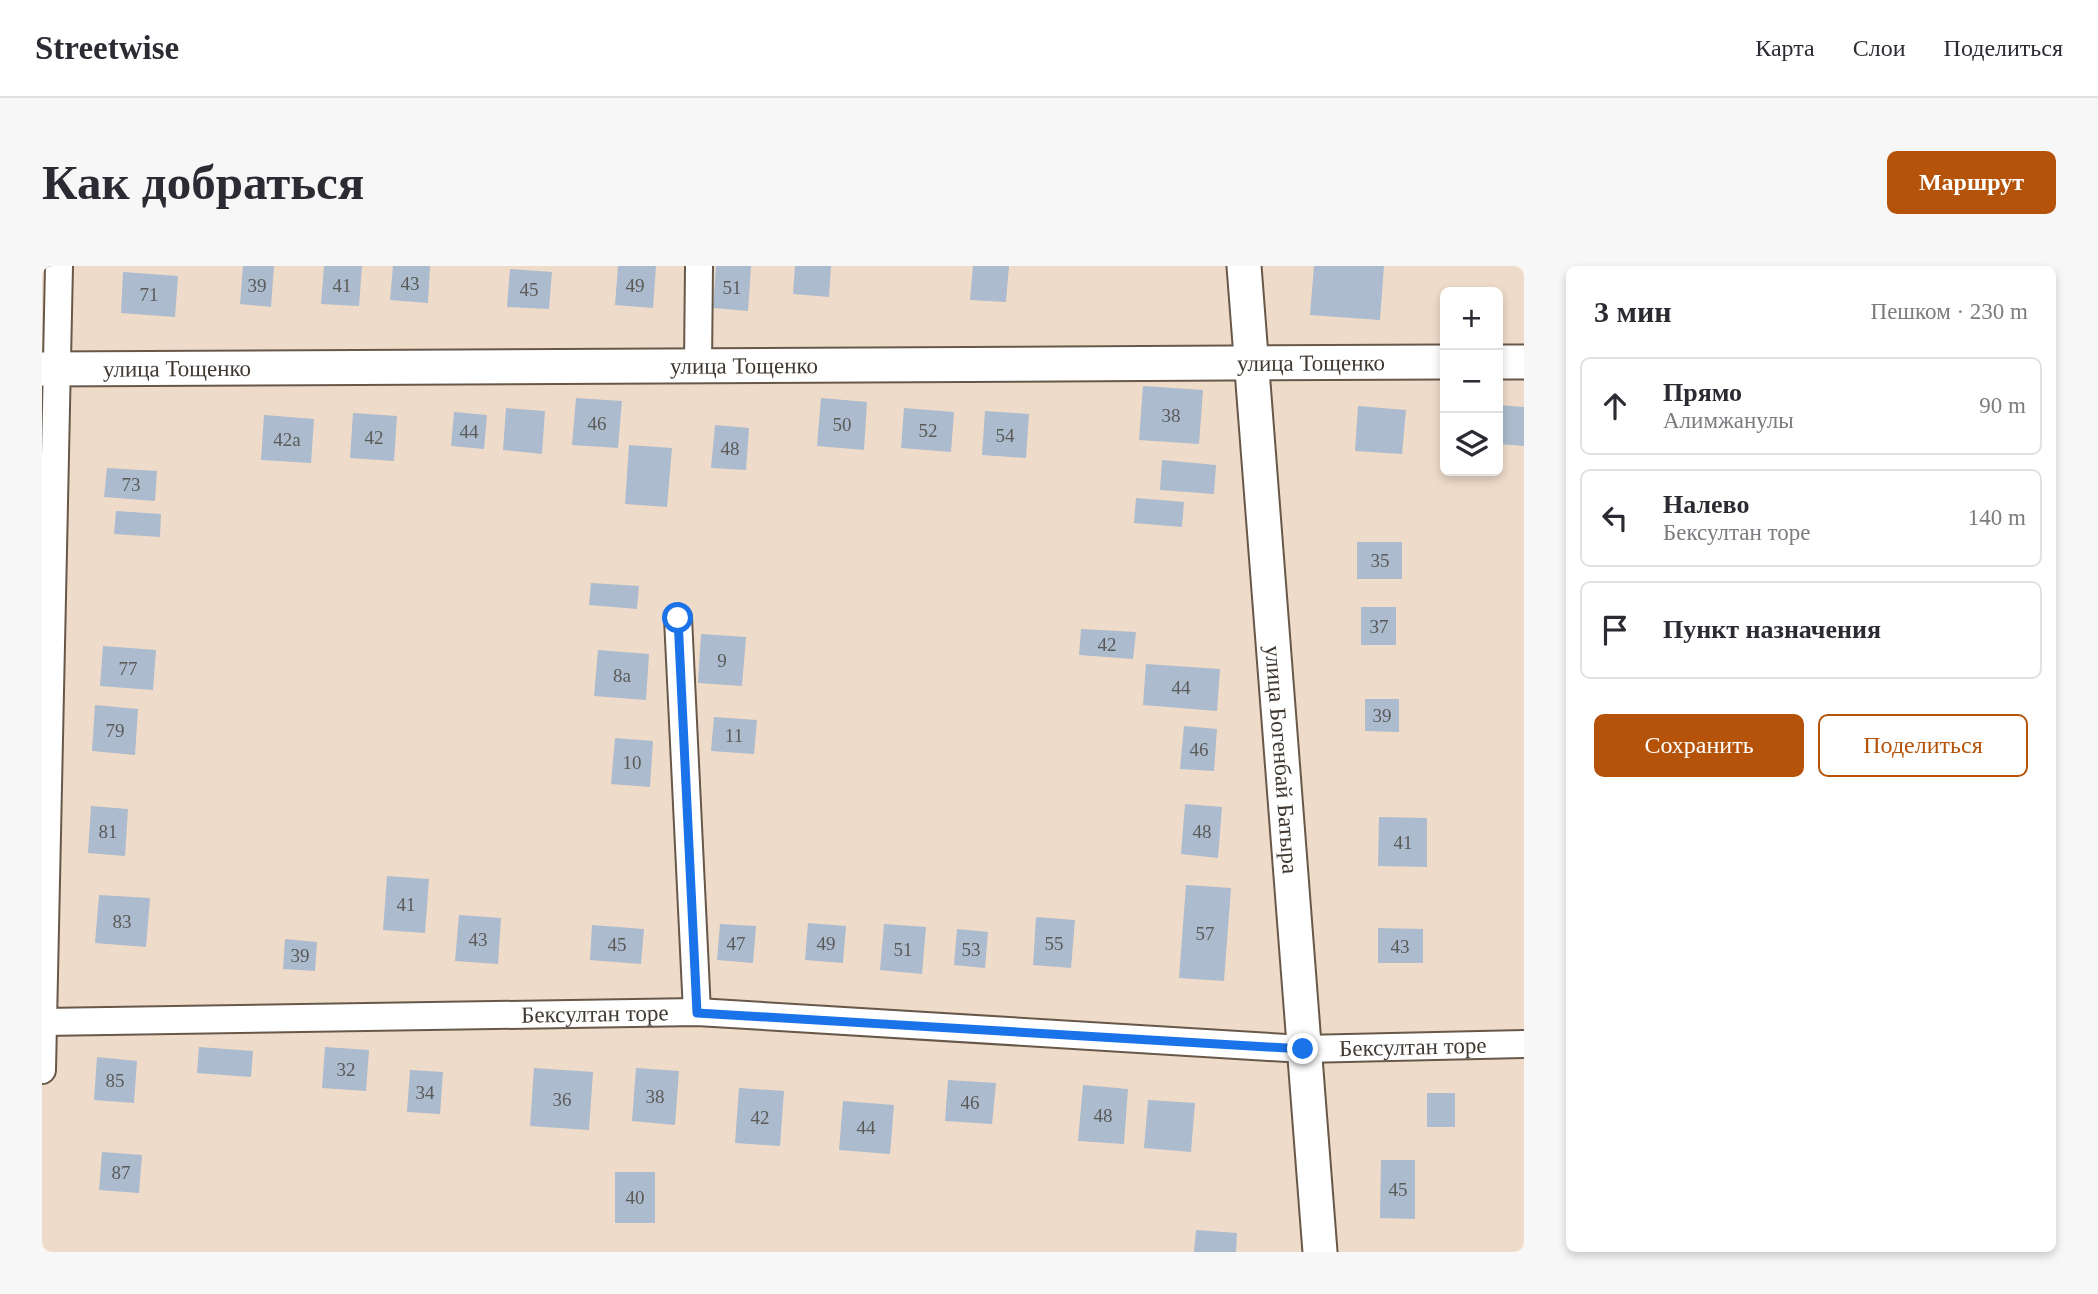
<!DOCTYPE html>
<html lang="ru">
<meta charset="utf-8">
<style>
:root{--surface:#fff;--page:#f7f7f7;--text:#2b2b33;--muted:#7c7c81;--line:#e1e1e2;--accent:#b45309}
body{margin:0;font-family:"Times New Roman",serif;background:var(--page);color:var(--text)}
.controls{position:absolute;right:21px;top:21px;display:grid;overflow:hidden;border-radius:10px;box-shadow:0 4px 10px #0003}
.controls button{width:63px;height:63px;display:grid;place-items:center;padding:0;border:0;border-bottom:2px solid var(--line);background:var(--surface);color:var(--text);font:35px sans-serif}
.stop{position:absolute;width:21px;height:21px;margin:-16px;border:5px solid #1a73e8;border-radius:50%;background:#fff}
.stop.end{background:#1a73e8;border-color:#fff;box-shadow:0 2px 7px #0008}
.list{margin:0;padding:0;list-style:none}
h2{display:flex;justify-content:space-between;align-items:center;height:91px;margin:0;padding:0 28px;font-size:30px}
h2 small{font-size:23px;font-weight:400;color:var(--muted)}
.list li{display:grid;grid-template-columns:46px 1fr auto;gap:21px;align-items:center;box-sizing:border-box;height:98px;margin:0 14px 14px;padding:0 14px;border:2px solid var(--line);border-radius:10px}
.list b{display:block;font-size:26px;white-space:nowrap}
.list p{margin:0;font-size:23px;white-space:nowrap;color:var(--muted)}
.list em{font-size:23px;font-style:normal;color:var(--muted)}
.actions{display:flex;gap:14px;padding:21px 28px}
.actions a{flex:1;padding:16px 0;border:2px solid var(--accent);border-radius:10px;text-align:center;font-size:24px;color:var(--accent)}
.actions .main{background:var(--accent);color:#fff}
.icon{flex:none;width:38px;height:38px;fill:none;stroke:currentColor;stroke-width:2;stroke-linecap:round;stroke-linejoin:round}
.map{position:relative;flex:none;width:1482px;height:986px;overflow:hidden;border-radius:10px}
header{display:flex;align-items:center;gap:42px;box-sizing:border-box;height:98px;padding:0 35px;background:var(--surface);border-bottom:2px solid var(--line)}
header strong{font-size:33px}
nav{display:flex;gap:38px;margin-inline-start:auto;font-size:24px}
.intro{display:flex;align-items:center;justify-content:space-between;box-sizing:border-box;height:168px;padding:0 42px}
h1{margin:0;font-size:49px}
.button{padding:18px 32px;border-radius:10px;background:var(--accent);color:#fff;font-size:24px;font-weight:700}
main{display:flex;gap:42px;padding:0 42px}
aside{flex:1;background:var(--surface);border-radius:10px;box-shadow:0 4px 10px #0003}
.map>svg:first-child{display:block}
.building{fill:#acbbcd}
.lines{fill:none;stroke-linecap:round;stroke-linejoin:round}
.minor-casing{stroke:#685849;stroke-width:30}
.tertiary-casing{stroke:#685849;stroke-width:37}
.minor{stroke:#fff;stroke-width:26}
.tertiary{stroke:#fff;stroke-width:33}
.route{stroke:#1a73e8;stroke-width:9}
.labels{text-anchor:middle;dominant-baseline:central;stroke-width:6;stroke-linejoin:round;paint-order:stroke}
.number-label{font-size:19px;fill:#5b5a59}
.street-label{font-size:23px;fill:#403932;stroke:#eedbca}
</style>
<header>
<strong>Streetwise</strong>
<nav><a>Карта</a><a>Слои</a><a>Поделиться</a></nav>
</header>
<div class="intro"><h1>Как добраться</h1><a class="button">Маршрут</a></div>
<main>
<div class="map">
<svg width="1482" height="986" viewBox="0 0 1482 986">
<rect width="100%" height="100%" fill="#eedbca"/>
<path class="building" d="M201,0H232L229,41L198,38Z
M282,0H320L317,40L279,38Z
M351,0H388L386,37L348,34Z
M576,0H614L611,42L573,39Z
M674,0H709L706,45L671,42Z
M753,0H789L787,31L751,28Z
M931,0H967L964,36L928,34Z
M1272,0H1342L1338,54L1268,49Z
M468,3L510,6L507,43L465,41Z
M81,6L136,10L133,51L79,47Z
M1101,120L1161,124L1157,178L1097,174Z
M534,132L580,135L576,182L530,179Z
M779,132L825,136L822,184L775,180Z
M1456,139L1482,141V180L1456,178Z
M1316,140L1364,144L1360,188L1313,185Z
M464,142L503,145L500,188L461,184Z
M862,142L912,146L909,186L859,182Z
M943,145L987,148L984,192L940,189Z
M412,146L445,149L442,183L409,180Z
M311,147L355,150L352,195L308,192Z
M222,149L272,153L269,197L219,194Z
M673,159L707,162L704,204L669,202Z
M587,179L630,182L625,241L583,238Z
M1120,194L1174,199L1172,228L1118,224Z
M65,202L115,205L113,235L62,231Z
M1094,232L1142,236L1140,261L1092,257Z
M74,245L119,248L118,271L72,268Z
M1315,276H1360V313H1315Z
M549,317L597,320L595,343L547,339Z
M1319,341H1354V379H1319Z
M1039,363L1094,366L1091,393L1037,389Z
M659,368L704,371L700,420L656,417Z
M61,380L114,384L111,424L58,420Z
M556,384L607,388L604,434L552,430Z
M1104,398L1178,403L1175,445L1101,439Z
M1323,433H1357V466L1323,465Z
M53,439L96,443L93,489L50,485Z
M672,451L715,454L712,488L669,485Z
M1142,460L1175,463L1172,505L1138,503Z
M573,472L611,475L608,521L569,518Z
M1143,538L1180,541L1176,592L1139,588Z
M49,540L86,543L83,590L46,587Z
M1337,551L1385,552V601L1336,600Z
M345,610L387,613L383,667L341,664Z
M1144,619L1189,622L1182,715L1137,712Z
M57,629L108,632L104,681L53,677Z
M417,649L459,652L456,698L413,695Z
M994,651L1033,654L1029,702L991,699Z
M766,657L804,660L801,697L763,694Z
M678,658L714,660L711,697L675,694Z
M842,658L884,661L880,708L838,704Z
M550,659L602,663L599,698L548,694Z
M1336,662L1381,663V697H1336Z
M915,663L946,666L943,702L912,699Z
M243,673L275,676L273,705L241,703Z
M157,781L211,785L209,811L155,807Z
M283,781L327,784L324,825L280,822Z
M55,791L95,795L92,837L52,834Z
M492,802L551,806L547,864L488,860Z
M594,802L637,805L633,859L590,855Z
M368,804L401,806L398,848L365,846Z
M906,814L954,817L950,858L903,855Z
M1041,819L1086,823L1082,878L1036,875Z
M697,822L742,825L738,880L693,877Z
M1385,827H1413V861H1385Z
M1106,834L1153,837L1149,886L1102,882Z
M801,835L852,839L848,888L797,884Z
M60,886L100,889L97,927L57,924Z
M1339,894H1373V953L1338,952Z
M573,906H613V957H573Z
M1154,964L1195,967L1194,986H1152Z"/>
<g class="lines">
<g class="minor-casing">
<g id="minor">
<path d="M656,98L657,0"/>
<path d="M636,352L655,746"/>
<path id="s1" d="M0,756L655,746L1261,783L1482,778"/>
<path d="M0,804L17,0"/>
</g>
</g>
<g class="tertiary-casing">
<g id="tertiary">
<path id="s2" d="M1202,0L1278,986"/>
<path d="M1456,96H1482"/>
<path id="s3" d="M0,103L1403,96"/>
</g>
</g>
<use href="#minor" class="minor"/>
<use href="#tertiary" class="tertiary"/>
</g>
<g class="lines">
<path class="route" d="M636,352L655,747L1261,783"/>
</g>
<g class="labels">
<g class="number-label">
<text x="368" y="17">43</text>
<text x="215" y="19">39</text>
<text x="300" y="19">41</text>
<text x="593" y="19">49</text>
<text x="690" y="21">51</text>
<text x="487" y="23">45</text>
<text x="107" y="28">71</text>
<text x="1129" y="149">38</text>
<text x="555" y="157">46</text>
<text x="800" y="158">50</text>
<text x="886" y="164">52</text>
<text x="427" y="165">44</text>
<text x="963" y="169">54</text>
<text x="332" y="171">42</text>
<text x="245" y="173">42а</text>
<text x="688" y="182">48</text>
<text x="89" y="218">73</text>
<text x="1338" y="294">35</text>
<text x="1337" y="360">37</text>
<text x="1065" y="378">42</text>
<text x="680" y="394">9</text>
<text x="86" y="402">77</text>
<text x="580" y="409">8а</text>
<text x="1139" y="421">44</text>
<text x="1340" y="449">39</text>
<text x="73" y="464">79</text>
<text x="692" y="469">11</text>
<text x="1157" y="483">46</text>
<text x="590" y="496">10</text>
<text x="66" y="565">81</text>
<text x="1160" y="565">48</text>
<text x="1361" y="576">41</text>
<text x="364" y="638">41</text>
<text x="80" y="655">83</text>
<text x="1163" y="667">57</text>
<text x="436" y="673">43</text>
<text x="694" y="677">47</text>
<text x="784" y="677">49</text>
<text x="1012" y="677">55</text>
<text x="575" y="678">45</text>
<text x="1358" y="680">43</text>
<text x="861" y="683">51</text>
<text x="929" y="683">53</text>
<text x="258" y="689">39</text>
<text x="304" y="803">32</text>
<text x="73" y="814">85</text>
<text x="383" y="826">34</text>
<text x="613" y="830">38</text>
<text x="520" y="833">36</text>
<text x="928" y="836">46</text>
<text x="1061" y="849">48</text>
<text x="718" y="851">42</text>
<text x="824" y="861">44</text>
<text x="79" y="906">87</text>
<text x="1356" y="923">45</text>
<text x="593" y="931">40</text>
</g>
<g class="street-label">
<text stroke="none"><textPath href="#s3" startOffset="1269">улица Тощенко</textPath></text>
<text stroke="none"><textPath href="#s3" startOffset="702">улица Тощенко</textPath></text>
<text stroke="none"><textPath href="#s3" startOffset="135">улица Тощенко</textPath></text>
<text stroke="none"><textPath href="#s2" startOffset="495">улица Богенбай Батыра</textPath></text>
<text stroke="none"><textPath href="#s1" startOffset="553">Бексултан торе</textPath></text>
<text stroke="none"><textPath href="#s1" startOffset="1372">Бексултан торе</textPath></text>
</g>
</g>
</svg>
<div class="controls">
<button>+</button>
<button>−</button>
<button><svg class="icon" aria-label="layers" viewBox="0 0 24 24"><path d="M12 4l9 5-9 5-9-5zM3 14l9 5 9-5"/></svg></button>
</div>
<div class="stop" style="left:636px;top:352px"></div>
<div class="stop end" style="left:1261px;top:783px"></div>
</div>
<aside>
<h2>3 мин<small>Пешком · 230 m</small></h2>
<ul class="list">
<li><svg class="icon" aria-label="ahead" viewBox="0 0 24 24"><path d="M12 20V5M6 11l6-6 6 6"/></svg><div><b>Прямо</b><p>Алимжанулы</p></div><em>90 m</em></li>
<li><svg class="icon" aria-label="left" viewBox="0 0 24 24"><path d="M17 20v-9H6M10 6l-5 5 5 5"/></svg><div><b>Налево</b><p>Бексултан торе</p></div><em>140 m</em></li>
<li><svg class="icon" aria-label="arrive" viewBox="0 0 24 24"><path d="M6 21V4h12l-3 4 3 4H6"/></svg><div><b>Пункт назначения</b></div></li>
</ul>
<div class="actions"><a class="main">Сохранить</a><a>Поделиться</a></div>
</aside>
</main>
